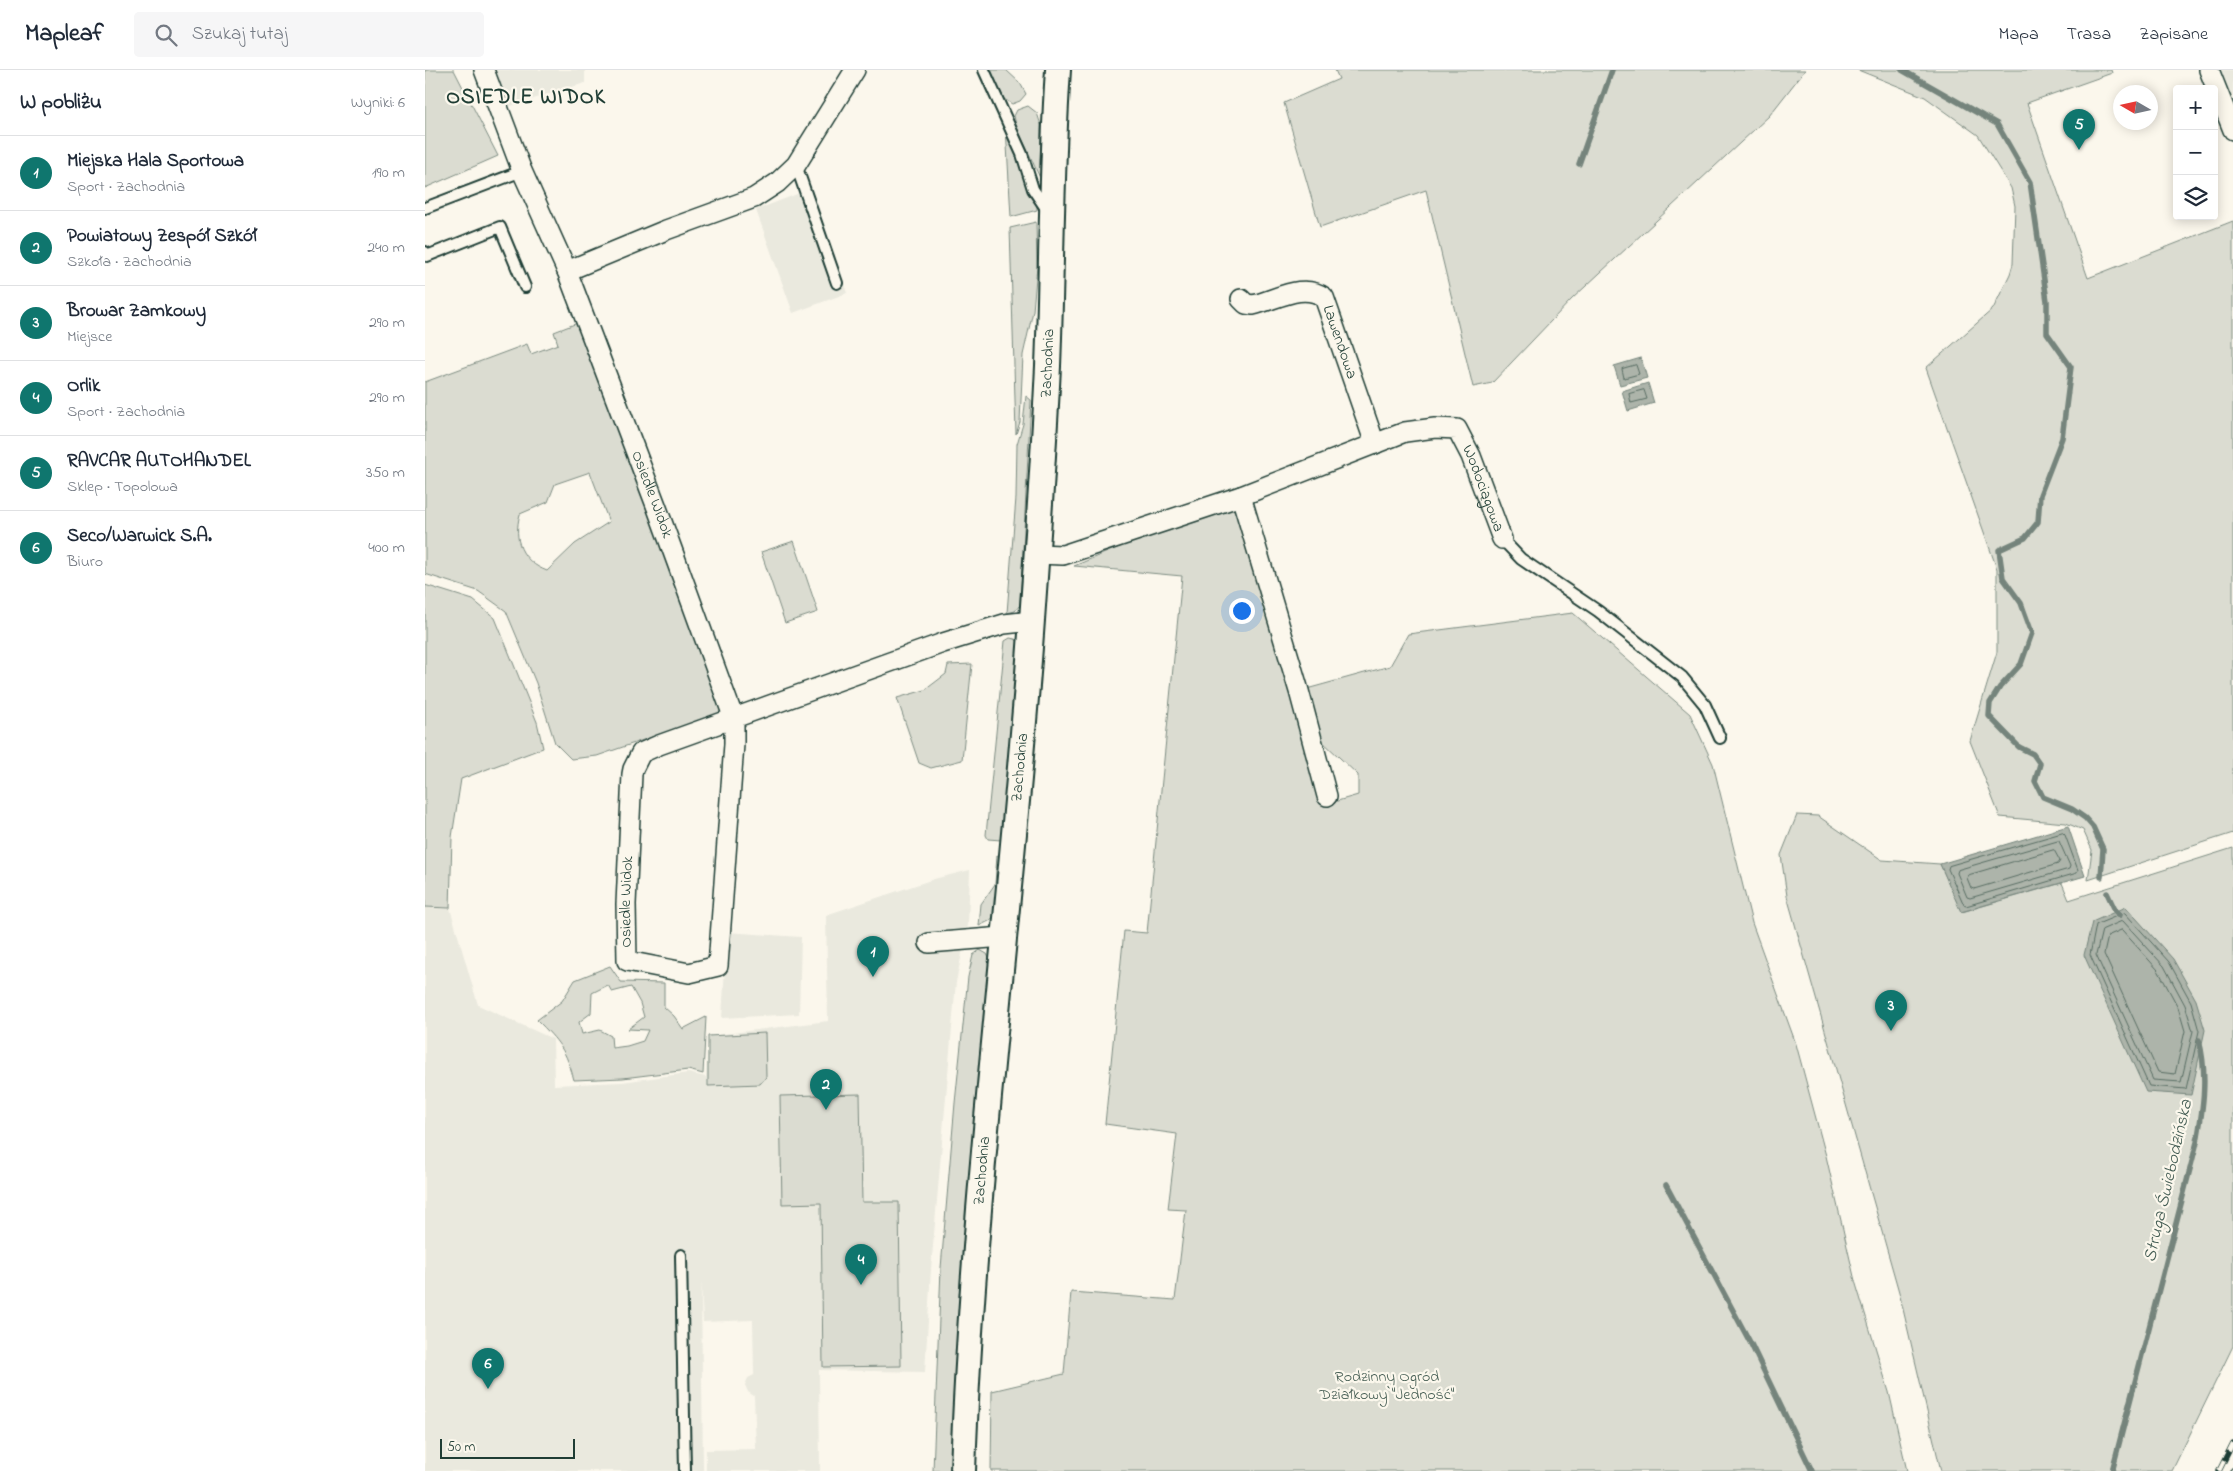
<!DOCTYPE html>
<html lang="pl">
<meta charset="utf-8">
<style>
:root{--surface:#fff;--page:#f6f6f7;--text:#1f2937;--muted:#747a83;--line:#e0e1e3;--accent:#0f766e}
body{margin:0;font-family:"Indie Flower",sans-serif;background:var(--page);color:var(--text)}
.controls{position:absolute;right:15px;top:15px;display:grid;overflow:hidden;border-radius:5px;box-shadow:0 2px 12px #0003}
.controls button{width:45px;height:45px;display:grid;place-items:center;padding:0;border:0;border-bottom:1px solid var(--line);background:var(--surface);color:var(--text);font:25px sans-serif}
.compass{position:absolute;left:1688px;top:15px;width:45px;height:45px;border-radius:50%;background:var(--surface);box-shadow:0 2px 12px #0003;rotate:279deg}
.scale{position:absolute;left:15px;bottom:12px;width:135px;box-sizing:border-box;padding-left:5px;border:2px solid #1f3d34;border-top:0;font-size:14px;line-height:18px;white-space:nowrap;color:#1f3d34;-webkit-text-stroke:4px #fbf7ec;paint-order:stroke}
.you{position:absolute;left:816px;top:540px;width:18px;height:18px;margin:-12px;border:4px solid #fff;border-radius:50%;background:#1a73e8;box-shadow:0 0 0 8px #1a73e833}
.badge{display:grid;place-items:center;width:32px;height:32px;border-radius:50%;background:var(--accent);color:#fff;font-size:16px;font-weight:700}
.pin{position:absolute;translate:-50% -41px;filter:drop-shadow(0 1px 2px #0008)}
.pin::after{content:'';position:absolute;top:26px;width:18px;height:15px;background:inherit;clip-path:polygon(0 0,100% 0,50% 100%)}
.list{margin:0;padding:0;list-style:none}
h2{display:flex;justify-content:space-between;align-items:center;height:65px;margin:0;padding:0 20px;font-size:21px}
h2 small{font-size:16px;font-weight:400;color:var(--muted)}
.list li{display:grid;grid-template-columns:32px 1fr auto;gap:15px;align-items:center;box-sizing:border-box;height:75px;padding:0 20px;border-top:1px solid var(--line)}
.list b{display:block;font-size:19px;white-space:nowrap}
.list p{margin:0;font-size:16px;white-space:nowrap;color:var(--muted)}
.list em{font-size:16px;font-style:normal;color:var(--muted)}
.icon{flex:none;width:28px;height:28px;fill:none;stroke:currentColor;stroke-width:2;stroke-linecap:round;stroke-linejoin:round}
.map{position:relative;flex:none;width:1808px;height:1401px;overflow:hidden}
header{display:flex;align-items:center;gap:30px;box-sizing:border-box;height:70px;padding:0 25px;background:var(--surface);border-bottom:1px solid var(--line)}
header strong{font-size:24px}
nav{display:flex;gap:28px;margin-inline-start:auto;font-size:18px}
.search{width:350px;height:45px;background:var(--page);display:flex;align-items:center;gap:12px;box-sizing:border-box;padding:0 18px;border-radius:5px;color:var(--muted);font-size:19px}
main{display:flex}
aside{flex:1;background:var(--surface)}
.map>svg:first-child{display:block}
.built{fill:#eae9de}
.green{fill:#dbdcd1;stroke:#7d8c82;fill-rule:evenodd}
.water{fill:#adb4aa;stroke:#74847b}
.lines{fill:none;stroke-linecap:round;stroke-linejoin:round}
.shore{stroke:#586d63;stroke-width:1}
.stream{stroke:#74847b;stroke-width:5.5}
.service-casing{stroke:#1f3d34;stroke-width:14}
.minor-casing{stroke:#1f3d34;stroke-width:22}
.tertiary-casing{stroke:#1f3d34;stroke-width:28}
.service{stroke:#fbf7ec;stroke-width:10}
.minor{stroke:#fbf7ec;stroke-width:19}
.tertiary{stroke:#fbf7ec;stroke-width:24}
.rail-casing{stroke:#1f3d34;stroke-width:5.5}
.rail{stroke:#fbf7ec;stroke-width:4;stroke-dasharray:11;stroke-linecap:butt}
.labels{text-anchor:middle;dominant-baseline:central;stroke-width:4.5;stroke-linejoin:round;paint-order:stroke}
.street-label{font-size:16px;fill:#1f3d34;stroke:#fbf7ec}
.park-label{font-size:16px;fill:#455d53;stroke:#fbf7ec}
.water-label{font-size:18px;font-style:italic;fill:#425b52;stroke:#fbf7ec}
.district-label{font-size:21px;font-weight:bold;letter-spacing:1px;fill:#1f3d34;stroke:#fbf7ec}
</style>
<header>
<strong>Mapleaf</strong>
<div class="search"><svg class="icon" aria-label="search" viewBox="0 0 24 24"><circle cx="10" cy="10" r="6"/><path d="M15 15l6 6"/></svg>Szukaj tutaj</div>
<nav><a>Mapa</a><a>Trasa</a><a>Zapisane</a></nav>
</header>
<main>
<aside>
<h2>W pobliżu<small>Wyniki: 6</small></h2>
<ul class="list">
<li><span class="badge">1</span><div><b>Miejska Hala Sportowa</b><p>Sport · Zachodnia</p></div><em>190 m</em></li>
<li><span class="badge">2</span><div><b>Powiatowy Zespół Szkół</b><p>Szkoła · Zachodnia</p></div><em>240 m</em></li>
<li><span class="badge">3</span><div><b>Browar Zamkowy</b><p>Miejsce</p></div><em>290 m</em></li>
<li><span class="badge">4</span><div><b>Orlik</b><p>Sport · Zachodnia</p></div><em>290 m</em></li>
<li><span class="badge">5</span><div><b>RAVCAR AUTOHANDEL</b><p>Sklep · Topolowa</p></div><em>350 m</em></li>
<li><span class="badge">6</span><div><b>Seco/Warwick S.A.</b><p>Biuro</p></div><em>400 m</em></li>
</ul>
</aside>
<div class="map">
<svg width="1808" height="1401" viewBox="0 0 1808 1401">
<rect width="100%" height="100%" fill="#fbf7ec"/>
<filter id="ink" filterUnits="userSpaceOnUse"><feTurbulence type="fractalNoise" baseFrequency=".02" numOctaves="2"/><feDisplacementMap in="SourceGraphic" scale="10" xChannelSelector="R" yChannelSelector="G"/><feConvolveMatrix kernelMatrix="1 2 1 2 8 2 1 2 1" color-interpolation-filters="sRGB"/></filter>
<g filter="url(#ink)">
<path class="built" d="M66,0H160V13L79,38Z
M1794,0H1808V33Z
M385,119L422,223L368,243L331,140Z
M545,800L543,855L531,912L506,1199L500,1302L394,1300L395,1401H281V1380L331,1379L329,1326L323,1322L320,1315L323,1308L329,1305L328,1250L278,1252L276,1213L278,1401H0V837L25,838L53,935L128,969L129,1015L197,1012L263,1003L281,1007L283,966L403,951L401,845L509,809Z
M302,862L376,867L374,944L297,948Z"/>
<path class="green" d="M0,0H29L73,86L0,118Z
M565,0H581L595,13L601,24L595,31L587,34L579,29Z
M910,0H1380L1344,46L1147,229L1067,313L1048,317L1001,120L895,157L859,33L914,9Z
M1433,0H1686L1687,3L1602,33L1663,208L1808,151V763L1663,810L1667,780L1658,760L1641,753L1575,747L1545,671L1572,582V499L1501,298L1568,239L1585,204L1588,194L1590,136L1586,118L1553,65L1500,27Z
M603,36L612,43L616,55L615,108L591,55L589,46L592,40Z
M581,57L612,127V140L586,147Z
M611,152L612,196L608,241L598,285L595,352L591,364L585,158Z
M155,252L299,642L172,686L146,689L130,673L111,613L81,541L53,521L0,504V312L102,274L106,284L133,274L129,262ZM165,402L184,452L150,474L122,501C96,491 88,470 95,444L123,432L130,414Z
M601,326L606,330L595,535L590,541L582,543L591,428L592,374L598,354Z
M795,435L812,438L909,732L933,725V705L896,670L878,620L965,596L983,564L1148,543L1265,644L1288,694L1327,853L1371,974L1401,1086L1430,1211L1464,1322L1482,1401H566L567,1321L639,1304L646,1222L750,1230L761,1140L743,1139L752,1064L680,1054L699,861L722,863L757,506L649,496Z
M369,471L393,542L360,553L336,482Z
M0,515L48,530L70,548L112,652L118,678L36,709L27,767L25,838L0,837Z
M585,568L590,569L595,573L576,770L563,769L561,765L580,571Z
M547,594L537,690L506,698L494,693L472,628L500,620L521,604L523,595Z
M1372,745L1393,746L1457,790L1515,794L1537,842L1637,813L1644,830L1808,778V1276L1747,1401H1516L1474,1222L1362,826L1356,785Z
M572,785L576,787L569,845L566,850L554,856L556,834L570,814Z
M555,880L562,884L566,892L530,1401H508L516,1198L530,1033L543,907L548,885Z
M185,896L196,912L239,913V937L249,946L258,959L281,947L278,1004L263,1000L198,1008L149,1010C141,980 134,972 112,950L137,931L150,910ZM183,915L187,922L206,917L215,933L219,947L203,959L223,960L218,971L202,976L187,978L186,966L175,960L157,964L154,952L166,943L167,923Z
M340,963L341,1007L335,1014L283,1016V966Z
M435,1024L437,1132H474L476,1296L398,1297L396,1133L357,1134L355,1026Z"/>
<path class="water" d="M1216,288L1222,308L1195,315L1189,296Z
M1223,313L1229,333L1203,341L1197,321Z
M1643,756L1660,806L1536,842L1515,794Z
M1701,837L1748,889L1771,930L1780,960L1766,1025L1721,1022L1659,885L1667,852Z"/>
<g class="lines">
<path class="shore" d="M1211,295L1214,304L1199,308L1197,299Z
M1219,320L1222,329L1206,333L1204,324Z
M1638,763L1640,765L1653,800L1652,803L1541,836L1539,835L1523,799L1524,796Z
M1634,771L1645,796L1644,799L1545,828L1542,827L1532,803L1533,800Z
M1629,780L1635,791L1633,794L1549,819L1546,818L1542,808L1544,805Z
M1700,843L1744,892L1766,932L1774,961L1761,1019L1724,1016L1665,885L1671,855Z
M1698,851L1739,896L1760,935L1768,961L1756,1012L1728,1010L1671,885L1677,860Z
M1697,860L1733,900L1753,937L1760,961L1750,1004L1733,1002L1679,884L1683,866Z"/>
<path class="stream" d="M1477,0L1572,54L1605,112L1622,231V263L1646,297L1637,368L1615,425L1613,452L1600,468L1574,480L1578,508L1596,533L1607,563L1596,594L1575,617L1565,633L1564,646L1594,677L1608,684L1615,694L1610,711L1618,727L1647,739L1660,748L1668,757L1678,779L1676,807
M1154,94L1187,0
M1682,823L1691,842L1695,845
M1241,1115L1326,1274L1387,1401
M1687,1401L1772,1072C1778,1038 1783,1005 1774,970"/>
<g class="service-casing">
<path id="service" d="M559,0L597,84L608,119L622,140
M371,95L412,213
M0,138L97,101
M0,182L2,186L75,157L100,217
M1077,469L1096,489L1173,541L1257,607L1280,635L1295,668
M256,1185L260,1401"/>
</g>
<g class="minor-casing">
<g id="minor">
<path d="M59,0L97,101L142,201L241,160L329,128L352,113L371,95L430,0"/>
<path d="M1784,0L1808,60"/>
<path id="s1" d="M142,201L232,438L309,649V674L293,896L264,903L202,891L201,834L207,704L208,699L216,683L234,675L518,573L579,554L607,551"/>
<path id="s2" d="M816,229L821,234L828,235C851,230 877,212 899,227L950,374"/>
<path d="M816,426L874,621L902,726"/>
<path id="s3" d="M611,484L638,485L816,426L980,362L1010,358L1032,359L1046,386L1077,469"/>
<path d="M504,873L578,867"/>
</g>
</g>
<g class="tertiary-casing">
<g id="tertiary">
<path id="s4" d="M538,1401C548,1116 587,834 607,550C613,465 619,381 623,296C627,197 626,99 633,0"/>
</g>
</g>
<use href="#service" class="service"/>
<use href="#minor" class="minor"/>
<use href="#tertiary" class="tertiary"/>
<g class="rail-casing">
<path id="rail" d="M1794,1401L1808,1373
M1807,1401L1808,1400"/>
</g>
<use href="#rail" class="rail"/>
</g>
</g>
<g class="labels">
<g class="street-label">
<text stroke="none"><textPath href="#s2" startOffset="136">Lawendowa</textPath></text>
<text stroke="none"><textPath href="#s4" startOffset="1111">Zachodnia</textPath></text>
<text stroke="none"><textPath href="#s3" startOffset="508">Wodociągowa</textPath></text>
<text stroke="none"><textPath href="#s1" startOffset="239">Osiedle Widok</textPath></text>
<text stroke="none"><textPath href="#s4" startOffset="706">Zachodnia</textPath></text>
<text stroke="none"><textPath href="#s1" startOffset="878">Osiedle Widok</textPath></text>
<text stroke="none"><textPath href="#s4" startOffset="301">Zachodnia</textPath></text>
</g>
<g class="park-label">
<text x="962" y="1307">Rodzinny Ogród<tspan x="962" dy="18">Działkowy "Jedność"</tspan></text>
</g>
<g class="water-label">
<text transform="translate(1744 1111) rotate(-77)">Struga Świebodzińska</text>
</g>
<g class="district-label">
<text x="101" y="28">OSIEDLE WIDOK</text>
</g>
</g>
</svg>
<div class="controls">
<button>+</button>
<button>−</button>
<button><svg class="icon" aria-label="layers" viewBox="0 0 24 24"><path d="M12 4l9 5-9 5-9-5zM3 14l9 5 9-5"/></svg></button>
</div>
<svg class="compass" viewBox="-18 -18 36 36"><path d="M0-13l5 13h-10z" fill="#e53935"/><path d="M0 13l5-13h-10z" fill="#747a83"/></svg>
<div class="scale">50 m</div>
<div class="you"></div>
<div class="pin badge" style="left:448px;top:907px">1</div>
<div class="pin badge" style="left:401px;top:1040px">2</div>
<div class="pin badge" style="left:1466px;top:961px">3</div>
<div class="pin badge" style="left:436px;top:1215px">4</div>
<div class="pin badge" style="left:1654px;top:80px">5</div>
<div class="pin badge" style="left:63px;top:1319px">6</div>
</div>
</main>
